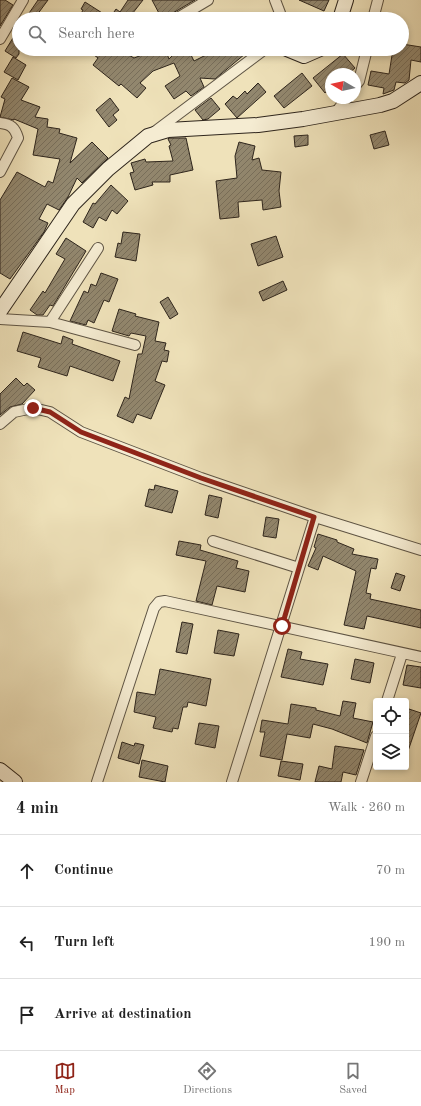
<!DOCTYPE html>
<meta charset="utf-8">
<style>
:root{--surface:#fff;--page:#f2f2f2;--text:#222;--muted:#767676;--line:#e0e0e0;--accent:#8f2418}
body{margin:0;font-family:"Old Standard TT",serif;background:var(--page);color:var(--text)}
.controls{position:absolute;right:12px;bottom:12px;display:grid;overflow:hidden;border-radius:4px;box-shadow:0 2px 6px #0003}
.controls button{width:36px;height:36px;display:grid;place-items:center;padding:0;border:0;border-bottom:1px solid var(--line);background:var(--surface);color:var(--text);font:20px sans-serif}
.compass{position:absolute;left:325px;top:68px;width:36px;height:36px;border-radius:50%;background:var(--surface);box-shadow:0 2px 6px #0003;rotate:279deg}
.stop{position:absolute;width:12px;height:12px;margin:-9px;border:3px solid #8f2418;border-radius:50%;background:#fff}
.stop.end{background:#8f2418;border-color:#fff;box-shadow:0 1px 4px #0008}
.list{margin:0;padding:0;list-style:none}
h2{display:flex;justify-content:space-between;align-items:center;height:52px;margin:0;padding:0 16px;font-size:17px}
h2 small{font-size:13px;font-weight:400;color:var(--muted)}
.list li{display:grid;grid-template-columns:26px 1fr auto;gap:12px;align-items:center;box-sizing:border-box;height:72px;padding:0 16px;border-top:1px solid var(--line)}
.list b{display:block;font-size:15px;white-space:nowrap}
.list em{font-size:13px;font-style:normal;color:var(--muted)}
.icon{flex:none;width:22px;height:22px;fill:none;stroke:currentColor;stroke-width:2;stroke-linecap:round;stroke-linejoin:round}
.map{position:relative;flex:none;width:421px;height:782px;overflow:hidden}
.search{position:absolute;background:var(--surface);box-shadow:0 2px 6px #0003;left:12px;right:12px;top:12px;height:44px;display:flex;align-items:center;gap:10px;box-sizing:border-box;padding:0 14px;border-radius:22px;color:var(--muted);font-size:15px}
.sheet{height:268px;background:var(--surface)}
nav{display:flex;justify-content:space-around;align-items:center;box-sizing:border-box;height:56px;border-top:1px solid var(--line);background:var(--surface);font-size:11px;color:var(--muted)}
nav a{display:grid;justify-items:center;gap:2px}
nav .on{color:var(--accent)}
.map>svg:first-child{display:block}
.building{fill:url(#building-hatch);stroke:#2e251c}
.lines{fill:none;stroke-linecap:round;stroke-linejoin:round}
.street-casing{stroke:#5e5444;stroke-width:12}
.secondary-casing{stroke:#2e251c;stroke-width:16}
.street{stroke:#f5ecd2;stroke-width:10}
.secondary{stroke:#f5ecd2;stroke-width:14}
.route{stroke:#8f2418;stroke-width:5}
</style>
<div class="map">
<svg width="421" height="782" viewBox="0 0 421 782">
<defs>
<pattern id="building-hatch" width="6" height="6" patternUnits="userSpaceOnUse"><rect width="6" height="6" fill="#92876e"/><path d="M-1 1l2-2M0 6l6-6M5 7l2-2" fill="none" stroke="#786e5a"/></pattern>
</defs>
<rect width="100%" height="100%" fill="#efe2ba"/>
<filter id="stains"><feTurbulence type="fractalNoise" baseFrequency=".005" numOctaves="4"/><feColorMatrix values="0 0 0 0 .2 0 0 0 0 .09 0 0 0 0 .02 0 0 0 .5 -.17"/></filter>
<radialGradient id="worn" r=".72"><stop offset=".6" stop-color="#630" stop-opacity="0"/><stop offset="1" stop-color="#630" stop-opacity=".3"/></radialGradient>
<path class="building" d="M0,0H5L13,5L0,26Z
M38,0H48L34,19H25Z
M128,0H143L129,18L131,19H78L83,10L81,9L85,2L110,18L116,9L120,12Z
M152,0H195L173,13L170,19H162Z
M299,0H329L324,11Z
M19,28V54L16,58L5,51Z
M402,44L421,47V62L411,60L409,80L405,83L396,82L394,90L383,94L384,88L368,85L371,71L389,74L393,49H402Z
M86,49H116L126,56L127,54L134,58L158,49H165L169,59L179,49H188L194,61L218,49H251L215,79L200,78L204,87L191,96L186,91L174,99L165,86L180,76L174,63L153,71L140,83L146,88L137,98L121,84L119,86L93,65L98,58Z
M343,54L355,68L348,74H331V88L325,93L313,78Z
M13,57L26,65L18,80L4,72Z
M302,73L312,86L284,108L274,96Z
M12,78L29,87L21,100L40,107L35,117L48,119L47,127L60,129L59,133L77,138L70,163L92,142L108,158L82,183L77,178L68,197L59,210L47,204L39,219L48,223L44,232L10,279L0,273V200L17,172L45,187L48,181L53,183L60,159L33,155L38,129L14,119V120L0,117L5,99L1,97Z
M258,83L266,92L237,118L225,104L233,96L237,99L245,91L247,94Z
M110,98L119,110L113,115L117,120L109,127L96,110Z
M211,98L220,109L208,119L203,120L195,110Z
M385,131L389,145L374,149L370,135Z
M308,135V145L295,147L294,136Z
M169,138H186L193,170L170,175V182H152L153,185L135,190L130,173L134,172L131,163L145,159L146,162L173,161L169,146L171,145L168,139Z
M239,142L255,146L252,160L259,158L262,170L281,172L279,191L281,207L263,210L262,200L238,202L239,217L220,219L216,181L237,178L235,156Z
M111,185L128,201L117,214L112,210L106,221L99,217L93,228L83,222L93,203L95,204Z
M123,232L140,234L136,261L115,257L118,243L121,244Z
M276,236L283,257L258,266L251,244Z
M66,238L86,251L53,306L50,305L43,315H37L30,310L43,291L45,293L65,259L56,254Z
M101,273L118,279L109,302L104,300L94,323L88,320L86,325L70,321L84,291L88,293L91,284L96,286Z
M283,281L287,290L263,301L259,292Z
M168,297L178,314L170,319L160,302Z
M119,309L136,314L135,316L159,322L155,341L166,343L164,350L169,351L167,362L162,361L155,381L165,385L151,419L137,414L133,423L117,416L125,397L129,399L138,354H142L146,336L131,333L129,336L112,331Z
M23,332L61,344L63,336L73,340L72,344L120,361L113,381L70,366L67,376L38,367L41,358L17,351Z
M16,378L24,386L27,383L35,390L22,404L10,407L0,415V394Z
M155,485L178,491L172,513L145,506L149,489L154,490Z
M209,495L222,498L218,518L205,515Z
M266,517L279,519L276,538L263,536Z
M318,534L337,540V542L354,549L352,554L378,559L376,569L371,568L366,593L371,594L370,599L421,610V628L367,616L364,629L344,625L356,571L323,556L318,570L308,566L316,548L314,547Z
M179,541L201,545L200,550L238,561L236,568L249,571L245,592L217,586L212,605L196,601L206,561L176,555Z
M396,573L405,576L400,591L391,588Z
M182,622L193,624L187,654L176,652Z
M218,630L239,634L234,656L214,653Z
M288,649L302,652L300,659L328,664L323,685L281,677Z
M355,659L374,663L370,683L351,679Z
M407,665L421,667V688L403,685Z
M160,669L211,679L206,706L188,702L187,707H183L178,729L173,728L172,732L153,728L156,717L134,712L137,692L155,695Z
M343,701L356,703L353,718L373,722L367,743L332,729L313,724L310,738L287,734L282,760L260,756L265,732H260L262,720L288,724L291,704L316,708V710L340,716Z
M406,708L421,713L407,754L406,728L408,722L406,721Z
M199,723L219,726L215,748L195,744Z
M122,742L134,746L135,743L144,745L139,764L118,758Z
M335,746L364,750L356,775L343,772L341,782H315L319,766L332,769Z
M142,760L168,766L165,782L139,777Z
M281,761L303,764L300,780L278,776Z"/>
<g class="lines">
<g class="street-casing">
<path id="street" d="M275,0L280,13L279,19
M176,19L208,0
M373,19L378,0
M0,39L23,0
M355,86L359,81L367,49
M337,111L347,98
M0,123C11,124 15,128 18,138L0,172
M153,133L265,49
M0,319L50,322L135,345
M50,322L98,248
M0,424L14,412L33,408L50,412L81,432L201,478L315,517L421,550
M213,541L299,568
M387,701L402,654
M97,782L154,608L159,602L165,601L421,657
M232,782L315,517
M361,782L376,736"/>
</g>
<g class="secondary-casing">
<path id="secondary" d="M340,19L346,0
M287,49L304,56L320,49
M0,311L73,204L108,169L148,136L168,130L258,125L303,119L380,105L393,101L421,83
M0,770L15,782"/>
</g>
<use href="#street" class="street"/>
<use href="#secondary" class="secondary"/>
</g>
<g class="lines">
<path class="route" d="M33,408L50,412L81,432L201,478L314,517L282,626"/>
</g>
<rect width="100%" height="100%" filter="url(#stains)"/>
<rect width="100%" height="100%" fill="url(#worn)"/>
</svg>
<div class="controls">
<button><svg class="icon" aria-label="locate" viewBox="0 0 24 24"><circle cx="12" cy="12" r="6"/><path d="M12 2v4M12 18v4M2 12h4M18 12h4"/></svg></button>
<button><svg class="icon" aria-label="layers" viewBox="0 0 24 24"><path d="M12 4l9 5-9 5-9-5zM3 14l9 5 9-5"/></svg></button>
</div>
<svg class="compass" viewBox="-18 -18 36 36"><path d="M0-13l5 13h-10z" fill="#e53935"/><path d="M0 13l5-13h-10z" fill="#767676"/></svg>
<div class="stop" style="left:282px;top:626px"></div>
<div class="stop end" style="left:33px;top:408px"></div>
<div class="search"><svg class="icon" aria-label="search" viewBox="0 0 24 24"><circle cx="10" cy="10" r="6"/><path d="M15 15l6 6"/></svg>Search here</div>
</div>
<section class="sheet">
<h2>4 min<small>Walk · 260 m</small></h2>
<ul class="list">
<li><svg class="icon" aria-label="ahead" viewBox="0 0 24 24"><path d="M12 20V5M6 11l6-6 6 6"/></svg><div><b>Continue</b></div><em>70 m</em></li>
<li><svg class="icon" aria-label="left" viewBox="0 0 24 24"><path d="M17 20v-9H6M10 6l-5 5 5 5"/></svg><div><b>Turn left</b></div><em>190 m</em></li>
<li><svg class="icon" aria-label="arrive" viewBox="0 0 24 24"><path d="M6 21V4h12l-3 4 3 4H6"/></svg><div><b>Arrive at destination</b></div></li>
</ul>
</section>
<nav>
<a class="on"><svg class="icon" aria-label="map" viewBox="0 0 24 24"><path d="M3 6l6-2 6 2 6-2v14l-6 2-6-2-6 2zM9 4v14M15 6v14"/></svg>Map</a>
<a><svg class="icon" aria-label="directions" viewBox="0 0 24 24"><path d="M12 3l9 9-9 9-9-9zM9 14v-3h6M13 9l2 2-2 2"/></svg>Directions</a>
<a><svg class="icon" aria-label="saved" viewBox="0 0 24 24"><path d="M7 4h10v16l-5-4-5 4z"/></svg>Saved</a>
</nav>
